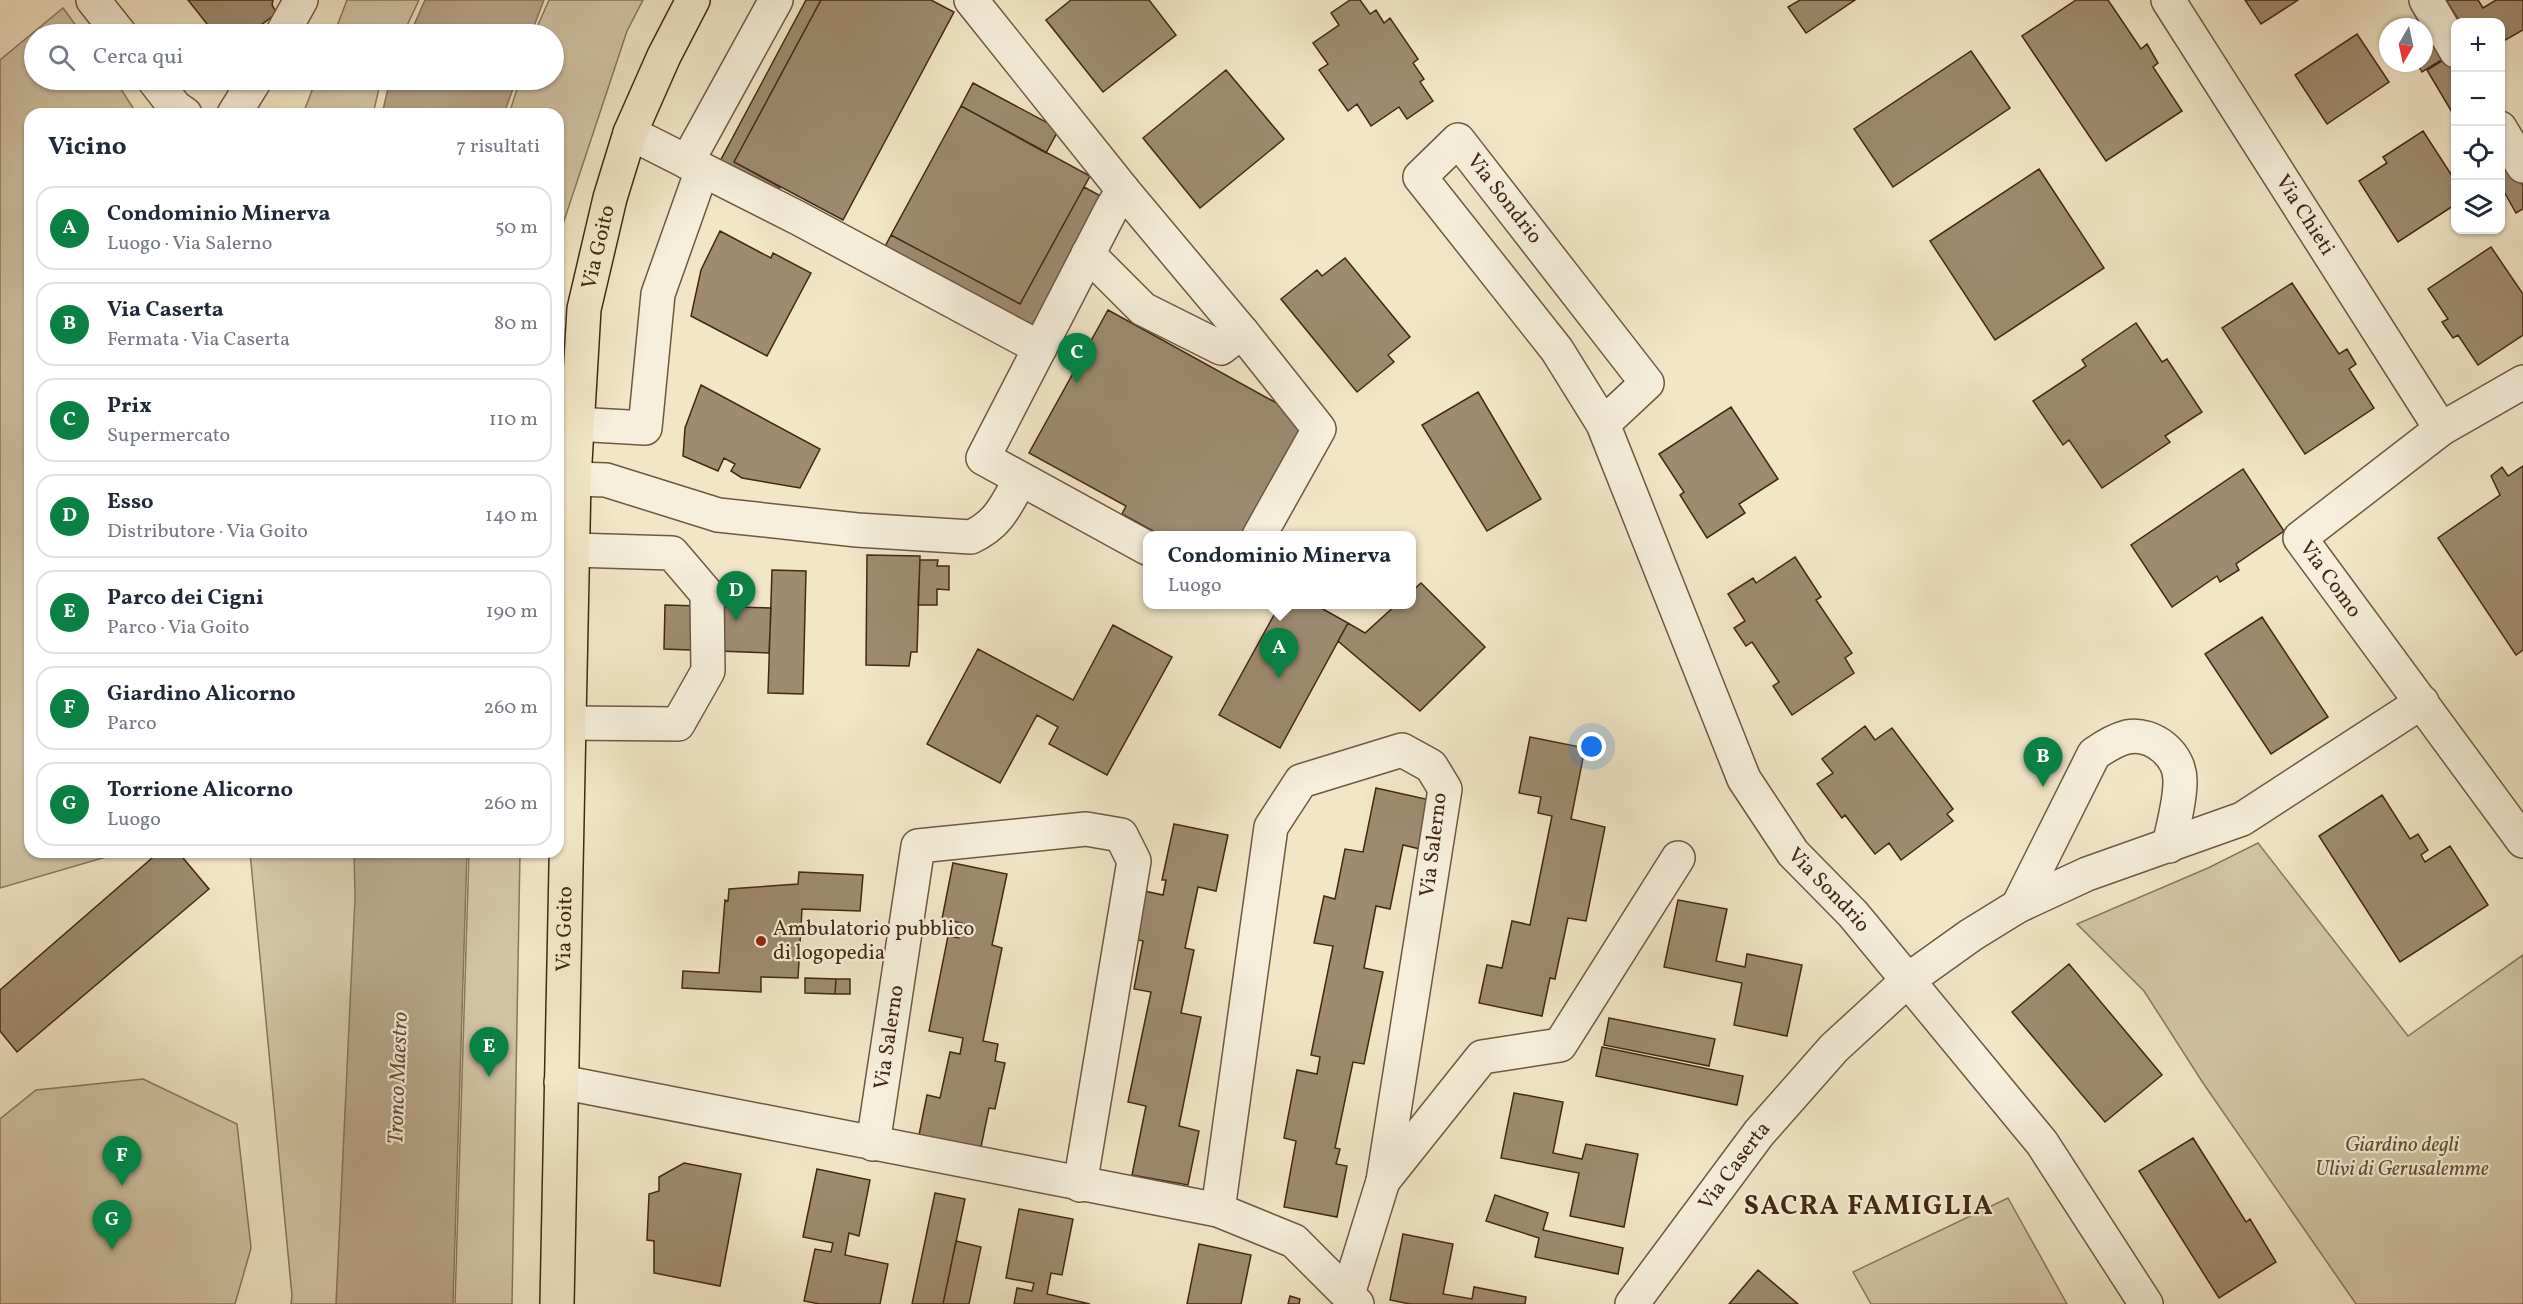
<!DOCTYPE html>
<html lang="it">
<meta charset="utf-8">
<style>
:root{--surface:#fff;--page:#f2f2f3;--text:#1f2937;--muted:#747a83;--line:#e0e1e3;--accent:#0b8043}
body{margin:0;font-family:Vollkorn,serif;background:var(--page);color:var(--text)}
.controls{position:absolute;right:18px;top:18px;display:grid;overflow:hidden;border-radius:12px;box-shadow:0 2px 4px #0004}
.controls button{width:54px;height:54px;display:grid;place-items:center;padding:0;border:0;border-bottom:2px solid var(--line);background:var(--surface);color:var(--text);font:30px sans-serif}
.compass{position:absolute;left:2379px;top:18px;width:54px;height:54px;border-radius:50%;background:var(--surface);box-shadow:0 2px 4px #0004;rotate:189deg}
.you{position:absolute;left:1592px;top:747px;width:21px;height:21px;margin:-15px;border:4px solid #fff;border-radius:50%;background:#1a73e8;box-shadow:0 0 0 9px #1a73e833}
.badge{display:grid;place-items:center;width:39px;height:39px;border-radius:50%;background:var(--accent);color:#fff;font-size:20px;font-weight:700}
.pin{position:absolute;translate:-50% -50px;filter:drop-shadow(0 2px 3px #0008)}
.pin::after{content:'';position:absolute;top:32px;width:21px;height:18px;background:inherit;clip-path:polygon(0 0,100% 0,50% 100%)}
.popup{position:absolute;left:1143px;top:531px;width:273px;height:78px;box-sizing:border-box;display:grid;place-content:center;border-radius:12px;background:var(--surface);filter:drop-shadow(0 2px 4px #0005);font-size:20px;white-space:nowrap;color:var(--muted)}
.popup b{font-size:22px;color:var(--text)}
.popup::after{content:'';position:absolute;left:50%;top:100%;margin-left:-12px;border:12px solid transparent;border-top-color:var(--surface)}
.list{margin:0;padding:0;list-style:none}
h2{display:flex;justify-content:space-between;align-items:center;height:78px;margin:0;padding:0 24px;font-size:26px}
h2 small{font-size:20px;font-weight:400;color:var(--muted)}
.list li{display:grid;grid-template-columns:39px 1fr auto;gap:18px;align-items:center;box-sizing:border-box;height:84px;margin:0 12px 12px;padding:0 12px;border:2px solid var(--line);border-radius:18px}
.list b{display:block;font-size:22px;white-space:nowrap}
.list p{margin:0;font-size:20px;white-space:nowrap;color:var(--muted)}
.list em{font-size:20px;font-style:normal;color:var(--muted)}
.icon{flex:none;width:33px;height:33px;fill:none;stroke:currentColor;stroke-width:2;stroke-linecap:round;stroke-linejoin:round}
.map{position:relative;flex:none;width:2523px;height:1304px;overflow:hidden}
.search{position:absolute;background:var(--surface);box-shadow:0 2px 4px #0004;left:24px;top:24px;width:540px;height:66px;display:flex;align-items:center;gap:15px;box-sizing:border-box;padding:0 21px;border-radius:33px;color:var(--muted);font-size:22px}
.panel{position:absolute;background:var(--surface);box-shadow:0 2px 4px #0004;left:24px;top:108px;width:540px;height:750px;border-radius:18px}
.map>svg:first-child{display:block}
.green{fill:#d4c6a8;stroke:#8c775e;stroke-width:1.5}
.water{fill:#b7a58a;stroke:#89735a;stroke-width:1.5}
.building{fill:#9e8b71;stroke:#442813;stroke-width:1.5}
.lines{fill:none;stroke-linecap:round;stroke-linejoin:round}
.minor-casing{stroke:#705840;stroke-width:36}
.major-casing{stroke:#442813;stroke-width:36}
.minor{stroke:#f7efdb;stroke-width:33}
.major{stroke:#f2e6c7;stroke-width:33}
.poi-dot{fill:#8f2418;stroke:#f7efdb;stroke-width:2}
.labels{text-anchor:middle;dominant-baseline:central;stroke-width:4.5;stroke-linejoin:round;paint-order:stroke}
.street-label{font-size:21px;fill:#442813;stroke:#f7efdb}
.poi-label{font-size:21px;fill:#442813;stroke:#f7efdb;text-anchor:start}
.park-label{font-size:21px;font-style:italic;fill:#685038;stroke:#f7efdb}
.water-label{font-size:22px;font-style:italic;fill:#664e37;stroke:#f7efdb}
.district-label{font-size:27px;font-weight:bold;letter-spacing:1.5px;fill:#442813;stroke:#f7efdb}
</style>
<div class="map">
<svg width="2523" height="1304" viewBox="0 0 2523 1304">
<rect width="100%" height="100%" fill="#f2e6c7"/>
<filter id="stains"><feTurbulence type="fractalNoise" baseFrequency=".00333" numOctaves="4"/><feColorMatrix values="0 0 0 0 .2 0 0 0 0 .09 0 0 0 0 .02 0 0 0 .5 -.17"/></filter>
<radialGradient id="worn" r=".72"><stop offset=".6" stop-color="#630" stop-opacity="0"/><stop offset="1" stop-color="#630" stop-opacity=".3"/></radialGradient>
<path class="green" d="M347,0H419L403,34H334Z
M549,0H643L627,31L558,239V114H509L520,80H554V34H534Z
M63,8L82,34H34V80H115L137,114H30V852H123L0,888V60Z
M316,80H381L373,114H303Z
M2258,843L2408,1036L2523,955V1304H2356L2203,1083L2144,991L2077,924L2208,868Z
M250,852H361L363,1304H291L292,1296Z
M469,852H520L512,1304H455Z
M143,1079L237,1124L251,1248L235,1304H0V1119L36,1090Z
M2008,1198L2067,1304H1871L1853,1272Z"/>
<path class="water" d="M425,0H544L531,34H410Z
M390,80H516L504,114H382Z
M354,852H467L453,1304H336L355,898Z"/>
<path class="building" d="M188,0H273L272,5L277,13L249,34H215Z
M806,0H821L734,162L780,187L776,196L718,165Z
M821,0H931L954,12L843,220L734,162Z
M1071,0H1149L1176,35L1103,92L1046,20Z
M1350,0H1360L1370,14L1376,10L1384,23L1390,18L1418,59L1413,63L1424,79L1420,82L1433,101L1407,119L1399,107L1371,126L1357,104L1348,111L1319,70L1328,64L1313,43L1339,25L1331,13Z
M1800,0H1855L1806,33L1788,7Z
M2076,0H2108L2141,49L2147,44L2158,63L2153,67L2182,111L2106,161L2022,36Z
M2245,0H2298L2261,24Z
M2446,0H2478L2483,8L2496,0H2523V30L2500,43V22H2460Z
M2428,33L2443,59L2422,72L2417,63H2424V35Z
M2357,34L2389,82L2327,124L2295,75Z
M1971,51L2010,108L1893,187L1854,129Z
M2450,56L2456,66V119L2427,70Z
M1226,70L1284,139L1200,208L1143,138Z
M973,83L1059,129L1046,153L961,106Z
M961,106L1090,176L1020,304L891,235Z
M2423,131L2456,182V204L2398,242L2359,181L2387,163L2383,157Z
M2500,143L2523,186V209L2516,213L2503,190L2500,192Z
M2039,169L2104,268L1995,340L1930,241Z
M1084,187L1108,200L1033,341L879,258L891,235L1020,304Z
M720,231L771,258L773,253L811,273L767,356L691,316L701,270Z
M2491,247L2523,294V335L2478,365L2458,335L2453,338L2442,322L2448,319L2428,289Z
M1345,258L1410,337L1388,355L1394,362L1357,392L1281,299L1317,270L1322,276Z
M2292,283L2339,354L2347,349L2356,364L2349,369L2374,408L2305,454L2222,328Z
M1108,310L1309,421L1246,536H1162L1122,514L1126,506L1029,453Z
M2136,323L2162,362L2167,359L2202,412L2165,436L2170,442L2102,488L2069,440L2063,445L2033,401L2086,366L2082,360Z
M701,385L820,449L800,488L742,478L731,471L735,464L724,458L718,471L683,456L685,428Z
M1478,392L1541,499L1487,531L1422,425Z
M1731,407L1778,479L1739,504L1745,513L1707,538L1680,495L1684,492L1659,454Z
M2523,466V650L2516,655L2438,538L2500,495L2491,476L2502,467L2508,476Z
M2243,469L2284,531L2236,564L2239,570L2220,582L2217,576L2172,607L2131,545Z
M867,555L920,556L917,652H911L909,666L866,665Z
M1795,557L1821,597L1816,600L1852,653L1845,658L1854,673L1792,715L1773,686L1779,682L1752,642L1746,646L1734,628L1745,621L1728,594L1753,578L1756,583Z
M920,560H938L937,566H949V590L937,589V605H918Z
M772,570L806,571L803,694L768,693Z
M1421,583L1485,647L1420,711L1338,641L1348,623L1365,633L1397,604H1411V592Z
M1280,604H1314L1348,623L1280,748L1219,715Z
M665,605L771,608L769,653L664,649Z
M2262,617L2328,717L2271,754L2205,654Z
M1113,625L1172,657L1107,775L1049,744L1058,727L1037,715L1000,783L927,744L978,649L1073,700Z
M1865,726L1875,740L1892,728L1953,809L1947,814L1953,821L1901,860L1889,843L1875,854L1845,815L1842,818L1817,784L1833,773L1822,759Z
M1530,737L1585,748L1571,819L1605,827L1586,921L1568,918L1555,979L1550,978L1542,1016L1479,1003L1487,965L1502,968L1512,921L1530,925L1552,816L1538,813L1541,797L1519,793Z
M1376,788L1430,800L1420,849L1403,845L1390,909L1376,906L1364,968L1383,972L1364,1064L1353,1062L1335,1148L1340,1149L1336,1164L1347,1166L1337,1217L1284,1207L1296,1141L1284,1138L1297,1070L1317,1074L1320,1057L1311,1055L1333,946L1314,943L1324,896L1335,899L1345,849L1363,852Z
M2382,795L2410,839L2418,834L2428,850L2421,855L2425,862L2450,846L2488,905L2400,962L2319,836Z
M1174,824L1228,835L1216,891L1198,887L1185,948L1194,950L1181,1013L1201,1017L1179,1126L1199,1131L1188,1185L1132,1175L1146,1106L1128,1102L1151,992L1134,989L1143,941L1135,939L1144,891L1163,895L1166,880H1162Z
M159,852H178L209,889L17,1052L0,1031V990Z
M953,863L1007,874L992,945L1002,948L983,1041L998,1044L995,1061L1005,1063L995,1109L989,1108L981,1147L919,1135L927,1095L940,1098L950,1052L960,1054L963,1038L929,1031L948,936L959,938L962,923L942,919Z
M799,872L863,875L860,911L802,909L798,978L761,977V992L682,988L683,971L719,973L725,900L728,901L729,889L798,884Z
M1678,900L1727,909L1716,961L1745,967L1747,954L1802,965L1787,1036L1734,1025L1742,983L1664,967Z
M2069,964L2162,1075L2105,1122L2012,1012Z
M805,978L836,979L835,994L805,993Z
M836,979H850V994H835Z
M1609,1018L1715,1039L1709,1066L1604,1045Z
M1602,1047L1743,1076L1737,1105L1596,1076Z
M1514,1093L1563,1102L1553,1153L1582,1159L1586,1144L1638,1154L1624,1227L1570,1216L1579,1173L1501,1158Z
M2193,1138L2246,1222L2250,1219L2276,1262L2219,1298L2139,1171Z
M684,1163L741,1174L720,1286L654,1273V1241L647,1240L649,1194L659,1191V1177Z
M817,1169L870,1180L859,1236L849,1233L845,1255L888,1264L880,1304H820L804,1301L815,1249L831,1252L833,1243L803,1237Z
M935,1193L965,1199L943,1304H912Z
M1495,1195L1548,1213L1543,1230L1623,1248L1618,1274L1535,1257L1539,1238L1486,1221Z
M1019,1209L1073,1219L1062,1275L1051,1273L1047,1294L1090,1304H1014L1017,1288L1032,1291L1034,1283L1006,1278Z
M1403,1234L1453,1244L1443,1294L1472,1299L1474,1287L1526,1297L1525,1304H1410L1390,1300Z
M956,1241L981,1247L969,1304H943Z
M1199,1244L1251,1255L1241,1304H1187Z
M1758,1270L1798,1304H1729Z
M1290,1296L1300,1299L1299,1304H1288Z"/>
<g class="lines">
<g class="minor-casing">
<g id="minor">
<path d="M93,0L120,34"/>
<path d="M971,0L1123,190L1112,208L983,458L1147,548"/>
<path id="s1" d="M2168,0L2441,429"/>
<path d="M2426,0L2456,51"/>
<path d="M282,34L301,0"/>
<path d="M154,80L175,107L185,114"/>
<path d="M234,114L255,80"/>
<path d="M2500,128L2523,166"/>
<path d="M630,133L798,218L1040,348"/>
<path d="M687,162L776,0"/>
<path d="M1123,190L1242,332L1319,429L1259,536"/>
<path d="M1088,254L1143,309L1221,348L1242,332"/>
<path id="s2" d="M2523,382L2441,429L2300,538L2523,841"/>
<path d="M575,424L645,428L658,294L702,170"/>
<path id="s3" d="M1603,424L1647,383L1458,140L1420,177L1557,350L1603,424L1744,779L1793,853L1853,914L2042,1143L2146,1304"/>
<path d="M574,479L606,480L718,515L857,530L971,537C999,524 1006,505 1020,480"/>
<path d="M569,723L678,724L708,671L707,594L672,553L573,550"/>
<path d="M2018,906L2094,754C2104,747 2115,740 2127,737C2153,732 2181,755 2180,782C2180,803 2173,825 2169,846"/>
<path d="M561,1082L1218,1210L1294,1241L1357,1304"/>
<path id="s4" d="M873,1144L918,846L1086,829L1121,835L1134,861L1080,1185"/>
<path d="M1218,1210L1271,827L1301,781L1402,750L1431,766L1445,789L1383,1181L1482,1057L1560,1045L1678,858"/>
<path d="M1348,1294L1383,1181"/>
<path id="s5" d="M1632,1304L1759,1133L1834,1048L1908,980L1971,935L2018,906L2087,874L2242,819L2422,702"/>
</g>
</g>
<g class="major-casing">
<g id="major">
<path id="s6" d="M557,1304L574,479L584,309L610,198L630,133L664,56L693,0"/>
</g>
</g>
<use href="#minor" class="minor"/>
<use href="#major" class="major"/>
</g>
<circle class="poi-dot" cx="761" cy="941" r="6"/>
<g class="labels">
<g class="street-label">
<text transform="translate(1504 199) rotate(52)">Via Sondrio</text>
<text stroke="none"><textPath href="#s1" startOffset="255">Via Chieti</textPath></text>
<text stroke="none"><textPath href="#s6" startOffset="1059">Via Goito</textPath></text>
<text stroke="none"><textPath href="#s2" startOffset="324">Via Como</textPath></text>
<text transform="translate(1434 845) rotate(-83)">Via Salerno</text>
<text stroke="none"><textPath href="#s3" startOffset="1251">Via Sondrio</textPath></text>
<text stroke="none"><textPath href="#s6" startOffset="375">Via Goito</textPath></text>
<text stroke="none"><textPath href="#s4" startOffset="108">Via Salerno</textPath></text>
<text stroke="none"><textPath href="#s5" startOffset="172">Via Caserta</textPath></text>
</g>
<g class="poi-label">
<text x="773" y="929">Ambulatorio pubblico<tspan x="773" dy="24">di logopedia</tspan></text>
</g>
<g class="park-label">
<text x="2402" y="1145">Giardino degli<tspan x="2402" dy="24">Ulivi di Gerusalemme</tspan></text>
</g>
<g class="water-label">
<text transform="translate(399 1078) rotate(-88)">Tronco Maestro</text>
</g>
<g class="district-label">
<text x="1869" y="1207">SACRA FAMIGLIA</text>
</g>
</g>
<rect width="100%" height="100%" filter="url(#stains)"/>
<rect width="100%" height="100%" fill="url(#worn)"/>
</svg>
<div class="controls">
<button>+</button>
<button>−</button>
<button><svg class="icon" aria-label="locate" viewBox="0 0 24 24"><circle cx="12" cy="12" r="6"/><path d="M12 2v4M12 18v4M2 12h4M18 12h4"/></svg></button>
<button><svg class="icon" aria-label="layers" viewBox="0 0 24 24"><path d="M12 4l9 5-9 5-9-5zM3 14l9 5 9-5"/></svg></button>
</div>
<svg class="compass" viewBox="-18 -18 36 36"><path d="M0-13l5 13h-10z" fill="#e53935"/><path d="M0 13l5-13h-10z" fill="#747a83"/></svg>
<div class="you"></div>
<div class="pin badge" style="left:1279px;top:678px">A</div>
<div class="popup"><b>Condominio Minerva</b>Luogo</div>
<div class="pin badge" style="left:2043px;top:787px">B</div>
<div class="pin badge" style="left:1077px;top:383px">C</div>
<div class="pin badge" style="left:736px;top:621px">D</div>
<div class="pin badge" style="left:489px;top:1077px">E</div>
<div class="pin badge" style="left:122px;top:1186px">F</div>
<div class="pin badge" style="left:112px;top:1250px">G</div>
<div class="search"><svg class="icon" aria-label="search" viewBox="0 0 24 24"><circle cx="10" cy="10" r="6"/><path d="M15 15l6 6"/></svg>Cerca qui</div>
<section class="panel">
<h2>Vicino<small>7 risultati</small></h2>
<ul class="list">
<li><span class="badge">A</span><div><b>Condominio Minerva</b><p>Luogo · Via Salerno</p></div><em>50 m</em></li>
<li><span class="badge">B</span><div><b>Via Caserta</b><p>Fermata · Via Caserta</p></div><em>80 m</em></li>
<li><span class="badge">C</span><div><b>Prix</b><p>Supermercato</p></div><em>110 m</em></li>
<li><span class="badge">D</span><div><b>Esso</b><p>Distributore · Via Goito</p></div><em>140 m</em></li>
<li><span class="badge">E</span><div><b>Parco dei Cigni</b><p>Parco · Via Goito</p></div><em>190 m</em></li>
<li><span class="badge">F</span><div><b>Giardino Alicorno</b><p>Parco</p></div><em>260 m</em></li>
<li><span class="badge">G</span><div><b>Torrione Alicorno</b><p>Luogo</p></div><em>260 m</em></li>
</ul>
</section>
</div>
